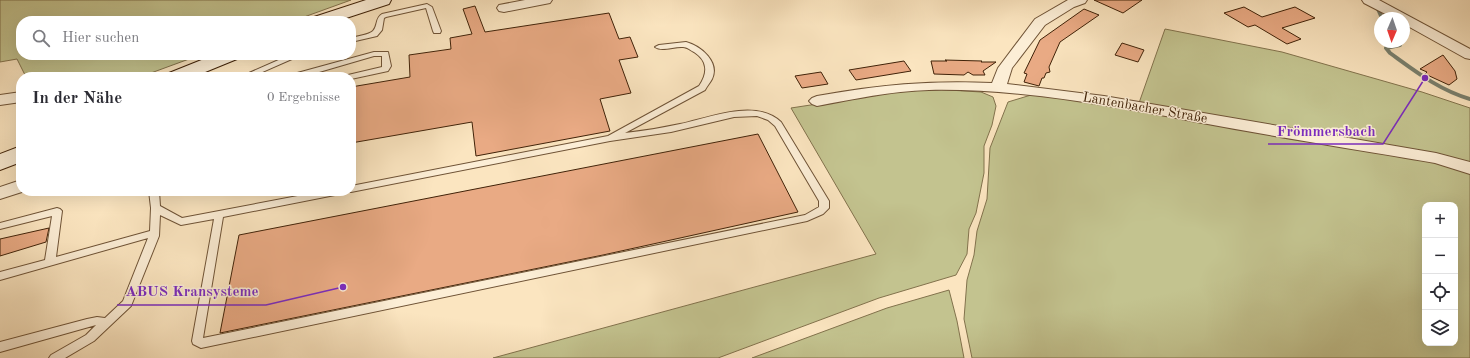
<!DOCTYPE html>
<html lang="de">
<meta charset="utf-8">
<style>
:root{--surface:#fff;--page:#f2f2f3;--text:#2b2b33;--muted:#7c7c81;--line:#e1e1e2}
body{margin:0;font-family:"Old Standard TT",serif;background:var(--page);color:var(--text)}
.controls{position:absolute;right:12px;bottom:12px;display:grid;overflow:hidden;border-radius:8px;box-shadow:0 4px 16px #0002}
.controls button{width:36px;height:36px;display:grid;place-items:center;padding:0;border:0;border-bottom:1px solid var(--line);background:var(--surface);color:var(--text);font:20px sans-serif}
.compass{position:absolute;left:1374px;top:12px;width:36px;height:36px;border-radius:50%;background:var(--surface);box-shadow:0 4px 16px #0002;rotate:182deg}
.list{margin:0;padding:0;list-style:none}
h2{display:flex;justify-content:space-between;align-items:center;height:52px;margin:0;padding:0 16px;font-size:17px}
h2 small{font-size:13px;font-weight:400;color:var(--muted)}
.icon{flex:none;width:22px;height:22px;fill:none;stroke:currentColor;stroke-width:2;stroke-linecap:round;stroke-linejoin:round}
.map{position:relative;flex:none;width:1470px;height:358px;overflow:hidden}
.search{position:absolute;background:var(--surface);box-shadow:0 4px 16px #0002;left:16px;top:16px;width:340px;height:44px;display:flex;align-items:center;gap:10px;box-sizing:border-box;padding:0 14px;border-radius:16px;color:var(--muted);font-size:15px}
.panel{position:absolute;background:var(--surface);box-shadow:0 4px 16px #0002;left:16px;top:72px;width:340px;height:124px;border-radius:16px}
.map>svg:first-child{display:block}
.green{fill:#c3c38f;stroke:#82724c;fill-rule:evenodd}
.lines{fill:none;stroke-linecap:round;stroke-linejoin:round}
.stream{stroke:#79806e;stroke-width:4}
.building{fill:#e9aa84;stroke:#402208}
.service-casing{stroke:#6f5336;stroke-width:2}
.minor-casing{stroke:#6f5336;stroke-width:2}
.secondary-casing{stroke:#402208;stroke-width:2}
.service{fill:#fceed6;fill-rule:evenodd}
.minor{fill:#fceed6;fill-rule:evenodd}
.secondary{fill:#fceed6;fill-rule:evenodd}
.labels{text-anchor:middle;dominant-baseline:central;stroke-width:3;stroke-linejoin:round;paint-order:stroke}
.street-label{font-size:14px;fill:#402208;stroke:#fceed6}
.leader{fill:none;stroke:#7b2cbf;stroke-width:1.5}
.callout-dot{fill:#7b2cbf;stroke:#fceed6;stroke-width:1.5}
.callout-label{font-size:15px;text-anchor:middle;font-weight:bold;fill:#7b2cbf;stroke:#fceed6;stroke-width:3;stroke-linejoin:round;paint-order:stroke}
</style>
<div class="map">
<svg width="1470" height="358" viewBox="0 0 1470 358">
<rect width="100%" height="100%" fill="#fbe5c0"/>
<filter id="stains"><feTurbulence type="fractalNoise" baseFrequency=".005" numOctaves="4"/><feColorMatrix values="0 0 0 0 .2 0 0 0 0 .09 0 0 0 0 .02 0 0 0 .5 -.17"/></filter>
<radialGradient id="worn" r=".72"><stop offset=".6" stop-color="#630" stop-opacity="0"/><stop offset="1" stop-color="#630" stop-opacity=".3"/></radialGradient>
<path class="green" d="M0,0H351L293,21H21V55H200L140,77H26L17,59L0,62Z
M1165,29L1282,52L1422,92L1470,108V165L1139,103Z
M932,89L981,92L993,97L996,106L992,125L984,146V173L976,213L969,229L967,254L956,275L879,298L718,358H493L876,254L791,108L895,92Z
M1031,95L1103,102L1434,161L1470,171V358H972L964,319L967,280L974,255L977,231L987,199L990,148L1008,102ZM1425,205H1455V343H1425Z
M949,290L957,321L964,358H752L887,308Z"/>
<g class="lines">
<path class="stream" d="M1378,9L1382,18
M1401,42L1400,45L1386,48L1390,53C1415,71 1439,90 1470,99"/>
</g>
<path class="building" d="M1094,0H1142L1123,13Z
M475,6L485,32L609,13L619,39L630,37L638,57L619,60L631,93L600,99L610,131L476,156L472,122L351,143V87L410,77L409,55L451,49L450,38L472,34L463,9Z
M1244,7L1262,17L1295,7L1315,18L1282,28L1301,39L1287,44L1255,25L1248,27L1224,13Z
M1084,9L1099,15L1060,42L1049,67L1050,72L1046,73L1044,78H1042L1039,86L1024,82L1027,74L1024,73L1040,40Z
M1122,43L1144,50L1138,62L1115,55Z
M1443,55L1455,71L1457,79L1449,85L1425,74L1427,72L1420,69Z
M945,60L982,61L981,62H996L983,71L985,75H973L968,72L964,75L934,74L931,61H947Z
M904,61L911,71L856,80L849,70Z
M821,72L828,84L802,88L795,76Z
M758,134L798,212L603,255L220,333L239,235Z
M49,228L46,242L0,256V239Z"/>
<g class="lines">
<g class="service-casing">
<path id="service" d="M427,4L432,7L441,31L440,33H434L433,31L426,8L386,17L384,18L382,30L377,36L351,42V38C357,36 369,35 373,31C378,26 375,18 382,14Z
M686,42C701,46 720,62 712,79C710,83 707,86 705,90L625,133C644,131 662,128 680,124C709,118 756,98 781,122L829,201V208L823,214L807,221L201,348L193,344L192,341L214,219L181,225L160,215L159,236L131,306L94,341L65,358H49L51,355L86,335L96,325L0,352V342L87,319L97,317L105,318L123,301L148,238L0,280V272L45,260L52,216L0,229V223L57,208L60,209L62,211L56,257L150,231L151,208L149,191H159L160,206L182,218L324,191H345L340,194L223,217L203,338L805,215L819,207V201L775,126L768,120L757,116L734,117L671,132L610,141L351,192L348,191H351V186L608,136L699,86C708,73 708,61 694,52C690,50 687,47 683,47C675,46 662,52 655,47L659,45Z
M374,52H388L391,66L388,71L351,79V77H347L348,75L382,67V56H374L302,77H289L290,75Z
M290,55H301L251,77H240Z"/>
</g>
<g class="minor-casing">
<path id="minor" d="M525,0H552L550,3L504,12L499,11L497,8L499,5Z
M1068,0H1087L1085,3L1074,7L1045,25L1012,68L1007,84L1104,96L1436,153L1470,162V174L1435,163C1365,151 1295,140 1224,127C1127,109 1028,88 929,90C891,91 854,99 817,106L812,104L809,101L812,98L817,96C878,85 929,80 992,83L998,68L1035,19Z
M1362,0H1379L1470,49V59L1465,58L1404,24V18H1393L1364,3Z
M21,92V102L0,105V95Z
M21,180V191H25L0,199V187Z"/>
</g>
<g class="secondary-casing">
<path id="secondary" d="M366,0H391L389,4L337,21H311L314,17Z
M214,55H239L237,59L193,77H166L169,73Z
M21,146V162L0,170V154Z"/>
</g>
<use href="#service" class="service"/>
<use href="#minor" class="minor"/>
<use href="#secondary" class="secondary"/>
</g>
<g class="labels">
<g class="street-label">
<text transform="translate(1145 108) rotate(10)">Lantenbacher Straße</text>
</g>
</g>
<path class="leader" d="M1425 78L1383 144H1268M343 287L266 305H117"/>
<g class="callout-dot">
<circle cx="1425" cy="78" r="4"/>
<circle cx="343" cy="287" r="4"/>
</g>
<g class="callout-label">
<text x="1326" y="136">Frömmersbach</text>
<text x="192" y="296">ABUS Kransysteme</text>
</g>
<rect width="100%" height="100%" filter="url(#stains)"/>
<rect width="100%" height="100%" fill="url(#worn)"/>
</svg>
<div class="controls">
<button>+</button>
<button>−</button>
<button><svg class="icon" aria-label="locate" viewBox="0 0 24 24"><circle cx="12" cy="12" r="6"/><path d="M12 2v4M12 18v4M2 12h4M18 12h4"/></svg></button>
<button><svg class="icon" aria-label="layers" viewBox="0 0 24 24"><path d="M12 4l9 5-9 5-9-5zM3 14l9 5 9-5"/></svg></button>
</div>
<svg class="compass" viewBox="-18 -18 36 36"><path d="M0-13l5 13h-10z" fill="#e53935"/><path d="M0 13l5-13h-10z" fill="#7c7c81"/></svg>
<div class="search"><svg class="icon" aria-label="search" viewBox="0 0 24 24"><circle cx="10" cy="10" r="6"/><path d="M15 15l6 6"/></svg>Hier suchen</div>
<section class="panel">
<h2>In der Nähe<small>0 Ergebnisse</small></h2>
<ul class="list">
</ul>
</section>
</div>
